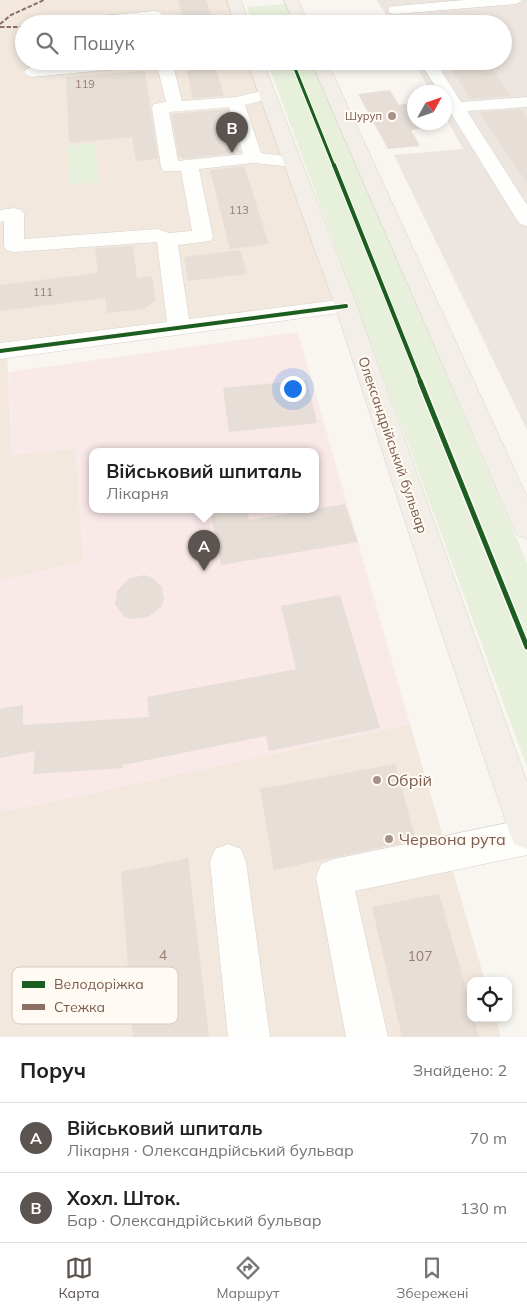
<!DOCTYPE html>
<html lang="uk">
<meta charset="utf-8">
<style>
:root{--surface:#fff;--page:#f6f6f6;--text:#202124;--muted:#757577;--line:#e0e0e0;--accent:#5c5450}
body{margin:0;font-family:Mulish,sans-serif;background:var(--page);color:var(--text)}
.controls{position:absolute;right:15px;bottom:15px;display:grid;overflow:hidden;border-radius:10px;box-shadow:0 2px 8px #0003}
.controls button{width:45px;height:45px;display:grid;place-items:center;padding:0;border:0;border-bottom:1px solid var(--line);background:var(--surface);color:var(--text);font:25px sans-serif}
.compass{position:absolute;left:407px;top:85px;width:45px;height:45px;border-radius:50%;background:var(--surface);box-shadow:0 2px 8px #0003;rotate:50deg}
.you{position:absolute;left:292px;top:388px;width:18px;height:18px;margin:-12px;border:4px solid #fff;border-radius:50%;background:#1a73e8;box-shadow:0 0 0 8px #1a73e833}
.badge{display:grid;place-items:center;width:32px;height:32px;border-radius:50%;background:var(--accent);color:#fff;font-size:16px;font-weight:700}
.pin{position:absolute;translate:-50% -41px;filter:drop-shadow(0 1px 2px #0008)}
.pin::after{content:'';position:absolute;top:26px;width:18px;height:15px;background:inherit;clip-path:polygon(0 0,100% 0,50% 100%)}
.popup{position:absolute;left:89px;top:448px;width:230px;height:65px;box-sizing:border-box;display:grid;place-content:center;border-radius:10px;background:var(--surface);filter:drop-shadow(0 1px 4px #0005);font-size:16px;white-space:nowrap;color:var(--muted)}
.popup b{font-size:19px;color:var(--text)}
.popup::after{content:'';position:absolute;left:50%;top:100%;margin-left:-10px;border:10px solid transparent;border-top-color:var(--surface)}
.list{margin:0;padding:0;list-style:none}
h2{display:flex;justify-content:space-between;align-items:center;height:65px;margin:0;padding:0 20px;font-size:21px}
h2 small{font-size:16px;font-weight:400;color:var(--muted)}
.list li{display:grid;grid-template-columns:32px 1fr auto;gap:15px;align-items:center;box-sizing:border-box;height:70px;padding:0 20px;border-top:1px solid var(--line)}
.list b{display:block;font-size:19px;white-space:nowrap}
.list p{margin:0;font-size:16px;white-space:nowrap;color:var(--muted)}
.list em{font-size:16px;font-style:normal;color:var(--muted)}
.icon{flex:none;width:28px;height:28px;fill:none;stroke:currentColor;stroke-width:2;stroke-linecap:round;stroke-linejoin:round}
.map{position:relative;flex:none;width:527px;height:1037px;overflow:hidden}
.search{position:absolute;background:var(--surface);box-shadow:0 2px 8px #0003;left:15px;right:15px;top:15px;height:55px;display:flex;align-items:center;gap:12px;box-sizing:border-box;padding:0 18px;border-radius:28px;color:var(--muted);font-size:19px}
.sheet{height:205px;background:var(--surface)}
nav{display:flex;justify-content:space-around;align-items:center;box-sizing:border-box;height:70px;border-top:1px solid var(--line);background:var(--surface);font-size:14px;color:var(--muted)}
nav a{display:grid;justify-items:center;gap:2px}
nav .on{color:var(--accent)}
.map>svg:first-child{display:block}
.residential{fill:#f2e8de}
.industrial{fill:#ede5e0}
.medical{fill:#fae9e9;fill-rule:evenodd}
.green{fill:#e7f0db}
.building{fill:#e6ded7}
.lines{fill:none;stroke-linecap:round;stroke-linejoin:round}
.minor-casing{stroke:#d7d1cb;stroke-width:1}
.major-casing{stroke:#dad1cc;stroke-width:1}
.minor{fill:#fefefd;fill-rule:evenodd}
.major{fill:#f3eee8;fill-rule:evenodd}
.quiet{stroke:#8d6e63;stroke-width:2;stroke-dasharray:4.5 2;stroke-linecap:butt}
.cycleway-far2-casing{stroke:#fffaf3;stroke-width:5}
.cycleway-far1-casing{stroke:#fffaf3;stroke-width:6}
.cycleway-casing{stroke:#fffaf3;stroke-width:8}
.cycleway-far2{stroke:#1b5e20;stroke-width:3}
.cycleway-far1{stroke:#1b5e20;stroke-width:4}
.cycleway{stroke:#1b5e20;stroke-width:5}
.poi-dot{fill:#a69286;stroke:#fffaf3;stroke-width:2}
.labels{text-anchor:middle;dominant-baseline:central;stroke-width:4;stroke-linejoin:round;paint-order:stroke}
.number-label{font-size:11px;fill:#977e72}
.far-poi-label{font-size:11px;fill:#7a5c4d;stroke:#fffaf3;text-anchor:end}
.street-label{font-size:14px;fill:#7a5c4d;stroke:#fffaf3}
.near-number-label{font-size:14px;fill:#977e72}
.near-poi-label{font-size:16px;fill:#7a5c4d;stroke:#fffaf3;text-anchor:start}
.key{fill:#fffaf3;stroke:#d7cbc1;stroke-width:1}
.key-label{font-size:14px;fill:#7a5c4d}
</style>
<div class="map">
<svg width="527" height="1037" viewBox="0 0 527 1037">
<rect width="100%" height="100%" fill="#f9f5f0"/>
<path class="residential" d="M0,0H235L242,24H24V61H256L346,306L7,350L12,455L76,448L83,562L0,580Z
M410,724L485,981H471V1018H496L501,1037H0V811L32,806Z"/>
<path class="industrial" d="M377,0H527V430L394,155L463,149L445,116L444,92H431L413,61H503V24H391Z"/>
<path class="medical" d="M298,332L410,724L32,806L0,811V580L83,561L76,448L12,455L9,372ZM93,452H315V510H93Z"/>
<path class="green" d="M286,4L295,24H253L247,7Z
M267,61H311L527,563V767Z
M95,143L99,182L69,185L67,146Z"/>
<path class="building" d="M178,0H206L214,24H184Z
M452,15L459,24H421L417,18Z
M185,61H214L224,96L193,98Z
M446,61H486L511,96L471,99Z
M145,71L158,159L136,161L132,137L69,143L66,77Z
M390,90L399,105L411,103L414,109V122H423L426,128L411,130L420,146L388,149L358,94Z
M228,109L240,152L182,159V157H179L171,114Z
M520,109L527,118V183L479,112Z
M244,166L269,244L230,249L210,170Z
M133,246L137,278L152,276L156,300L144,309L107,313L105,298L0,311V285L98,273L95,248Z
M240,250L247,274L188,281L184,257Z
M307,380L317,423L229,432L223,388Z
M345,504L358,542L221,565L210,510H247L249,520Z
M144,575L151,577L162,587L164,600L161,607L148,617L132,619L125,617L115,605L117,591L128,579Z
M340,595L380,728L269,751L266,736L123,765V768L33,774L35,751L0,758V709L23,705V725L149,717L147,697L296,669L281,606Z
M395,764L416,840L274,870L260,789Z
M188,858L209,1037H133L121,872Z
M439,894L471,1006V1018H474L479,1037H402L372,907Z"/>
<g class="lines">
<g class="minor-casing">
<path id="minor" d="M465,0H523L516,4L395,14L390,13L388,10L390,7L395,6Z
M155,11L160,12L162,15L160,18L107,24H51L58,20Z
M99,61H172L182,101L236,97L266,90L272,92L274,95L272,98L245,105L261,153L299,158L302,162L299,166L293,167L253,163L199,169L213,237L210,241L178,245L189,319L346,299L354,301L357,306L354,311L0,359V343L167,322L157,242L14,252L7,250L4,246V221L0,222V210L14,208L21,210L24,214V239L157,229L169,233L192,231L181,171H164L161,167L152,108L154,104L166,102L157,65L32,77L26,75L24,72L26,69L32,67ZM229,107L243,154L178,161L169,112Z
M419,61H435L461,102L527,97V107L467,111L527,205V226L520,224L517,220L444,102V92H439Z
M527,819V855L355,891L388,1037H346L316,877L321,864L334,859Z
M228,844L241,849L246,862L270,1037H228L210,862L215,849Z"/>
</g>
<g class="major-casing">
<path id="major" d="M227,0H241L249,24H235Z
M284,0H298L309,24H295Z
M247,61H263L357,306L527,782V849L514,844L509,831L432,604L335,306Z
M311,61H327L527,497V539L517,535L513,527Z"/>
</g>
<use href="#minor" class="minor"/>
<use href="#major" class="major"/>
<path class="quiet" d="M0,24L11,15L44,0
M0,27H24"/>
<g class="cycleway-far2-casing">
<path id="cycleway-far2" d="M292,61L334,166"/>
</g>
<g class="cycleway-far1-casing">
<path id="cycleway-far1" d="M334,165L421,383
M0,351L346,306"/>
</g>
<g class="cycleway-casing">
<path id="cycleway" d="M420,381L527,647"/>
</g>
<use href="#cycleway-far2" class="cycleway-far2"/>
<use href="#cycleway-far1" class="cycleway-far1"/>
<use href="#cycleway" class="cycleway"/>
</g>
<g class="poi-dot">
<circle cx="392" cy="116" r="5"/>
<circle cx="377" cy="780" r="5"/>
<circle cx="389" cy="839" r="5"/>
</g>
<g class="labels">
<g class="number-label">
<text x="85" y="84">119</text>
<text x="239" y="210">113</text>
<text x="43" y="292">111</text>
</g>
<g class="far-poi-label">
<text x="382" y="116">Шуруп</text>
</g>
<g class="street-label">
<text transform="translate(393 445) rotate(71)">Олександрійський бульвар</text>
</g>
<g class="near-number-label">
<text x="163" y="955">4</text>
<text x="420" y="956">107</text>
</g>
<g class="near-poi-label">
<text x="387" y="780">Обрій</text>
<text x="399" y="839">Червона рута</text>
</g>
</g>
<rect x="12" y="967" width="166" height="57" rx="8" class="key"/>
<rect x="22" y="981" width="23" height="7" fill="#1b5e20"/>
<rect x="22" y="1004" width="23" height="6" fill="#8d6e63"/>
<g class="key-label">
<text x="54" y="989">Велодоріжка</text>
<text x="54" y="1012">Стежка</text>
</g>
</svg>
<div class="controls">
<button><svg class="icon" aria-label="locate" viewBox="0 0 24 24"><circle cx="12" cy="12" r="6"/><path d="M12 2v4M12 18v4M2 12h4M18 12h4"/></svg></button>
</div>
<svg class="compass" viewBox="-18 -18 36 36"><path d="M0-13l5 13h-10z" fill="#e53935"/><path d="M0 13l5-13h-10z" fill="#757577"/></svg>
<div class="you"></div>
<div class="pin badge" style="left:204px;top:571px">A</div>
<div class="popup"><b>Військовий шпиталь</b>Лікарня</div>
<div class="pin badge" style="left:232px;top:153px">B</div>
<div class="search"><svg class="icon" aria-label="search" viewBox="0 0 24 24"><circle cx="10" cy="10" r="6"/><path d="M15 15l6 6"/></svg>Пошук</div>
</div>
<section class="sheet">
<h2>Поруч<small>Знайдено: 2</small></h2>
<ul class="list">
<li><span class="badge">A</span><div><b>Військовий шпиталь</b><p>Лікарня · Олександрійський бульвар</p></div><em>70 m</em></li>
<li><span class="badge">B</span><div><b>Хохл. Шток.</b><p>Бар · Олександрійський бульвар</p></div><em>130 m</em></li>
</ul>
</section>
<nav>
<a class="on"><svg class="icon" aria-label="map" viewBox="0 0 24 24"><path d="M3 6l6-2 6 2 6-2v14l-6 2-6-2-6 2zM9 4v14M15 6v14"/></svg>Карта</a>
<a><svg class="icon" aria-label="directions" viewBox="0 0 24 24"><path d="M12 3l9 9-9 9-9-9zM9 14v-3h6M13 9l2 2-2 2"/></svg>Маршрут</a>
<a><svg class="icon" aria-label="saved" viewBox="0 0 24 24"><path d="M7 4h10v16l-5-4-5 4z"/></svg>Збережені</a>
</nav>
